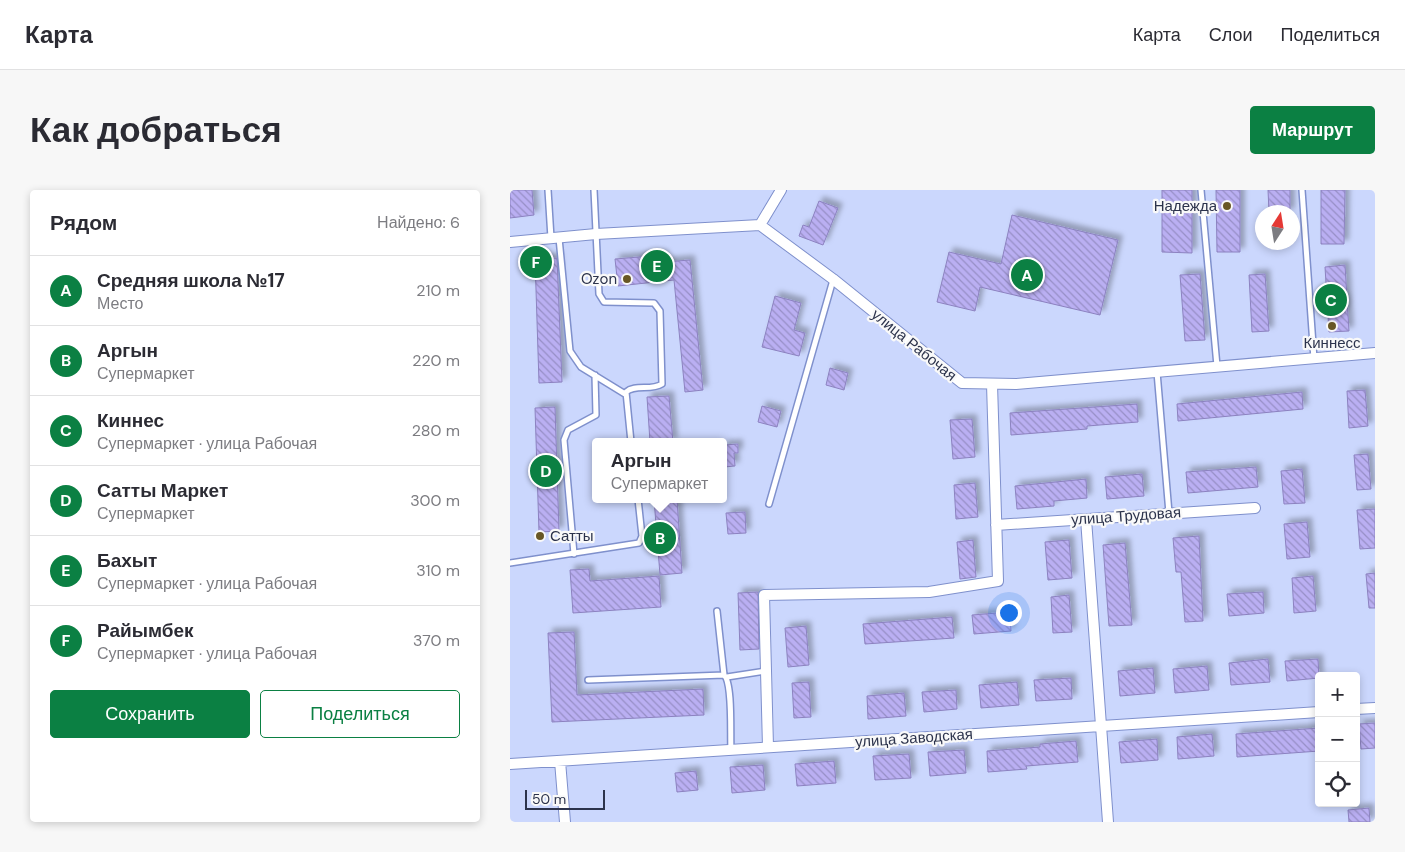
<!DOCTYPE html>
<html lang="ru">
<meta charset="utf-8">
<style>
:root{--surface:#fff;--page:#f7f7f7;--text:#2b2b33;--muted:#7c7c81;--line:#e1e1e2;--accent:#0b8043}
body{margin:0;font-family:"DM Sans",sans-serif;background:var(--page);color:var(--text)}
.controls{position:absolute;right:15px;bottom:15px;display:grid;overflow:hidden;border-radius:5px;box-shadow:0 2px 8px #0003}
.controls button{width:45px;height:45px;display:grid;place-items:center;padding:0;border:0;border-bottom:1px solid var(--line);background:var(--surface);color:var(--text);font:25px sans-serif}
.compass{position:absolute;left:745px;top:15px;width:45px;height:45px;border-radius:50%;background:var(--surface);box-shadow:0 2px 8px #0003;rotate:12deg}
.scale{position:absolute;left:15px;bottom:12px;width:80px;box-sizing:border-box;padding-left:5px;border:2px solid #2c334c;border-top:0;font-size:14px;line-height:18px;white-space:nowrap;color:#2c334c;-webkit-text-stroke:4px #f9f9f9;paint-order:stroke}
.you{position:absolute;left:498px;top:422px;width:18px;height:18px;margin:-12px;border:4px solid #fff;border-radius:50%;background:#1a73e8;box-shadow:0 0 0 8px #1a73e833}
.badge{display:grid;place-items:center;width:32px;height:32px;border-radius:50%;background:var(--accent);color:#fff;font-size:16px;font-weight:700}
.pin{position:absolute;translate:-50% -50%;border:2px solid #fff;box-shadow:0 1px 5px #0006}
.popup{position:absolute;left:82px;top:248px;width:135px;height:65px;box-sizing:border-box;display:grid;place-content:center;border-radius:5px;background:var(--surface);filter:drop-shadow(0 1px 4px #0005);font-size:16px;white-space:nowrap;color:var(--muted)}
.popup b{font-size:19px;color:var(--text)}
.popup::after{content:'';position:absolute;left:50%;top:100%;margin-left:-10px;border:10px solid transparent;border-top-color:var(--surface)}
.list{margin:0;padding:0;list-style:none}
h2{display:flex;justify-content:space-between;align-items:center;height:65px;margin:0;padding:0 20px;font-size:21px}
h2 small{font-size:16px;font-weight:400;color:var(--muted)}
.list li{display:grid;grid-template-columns:32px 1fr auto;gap:15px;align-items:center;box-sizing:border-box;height:70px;padding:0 20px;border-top:1px solid var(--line)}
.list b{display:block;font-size:19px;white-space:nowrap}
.list p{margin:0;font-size:16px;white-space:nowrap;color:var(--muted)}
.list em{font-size:16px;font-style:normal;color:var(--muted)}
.actions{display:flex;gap:10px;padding:15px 20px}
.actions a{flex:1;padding:11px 0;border:1px solid var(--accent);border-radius:5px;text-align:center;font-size:18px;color:var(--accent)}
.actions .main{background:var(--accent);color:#fff}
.icon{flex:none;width:28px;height:28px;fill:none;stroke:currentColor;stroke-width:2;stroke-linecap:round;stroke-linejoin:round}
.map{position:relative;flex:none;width:865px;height:632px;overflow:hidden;border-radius:5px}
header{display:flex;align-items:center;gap:30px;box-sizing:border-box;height:70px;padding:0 25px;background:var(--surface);border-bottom:1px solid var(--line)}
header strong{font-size:24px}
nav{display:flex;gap:28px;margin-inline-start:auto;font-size:18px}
.intro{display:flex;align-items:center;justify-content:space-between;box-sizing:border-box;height:120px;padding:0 30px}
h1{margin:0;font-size:35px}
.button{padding:12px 22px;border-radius:5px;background:var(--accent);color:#fff;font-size:18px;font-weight:700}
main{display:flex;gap:30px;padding:0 30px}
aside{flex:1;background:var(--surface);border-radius:5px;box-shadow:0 2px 8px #0003}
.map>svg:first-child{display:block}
.building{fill:url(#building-back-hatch);stroke:#8c82c0;filter:url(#shadow)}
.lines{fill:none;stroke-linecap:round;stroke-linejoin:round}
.service-casing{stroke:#7f90cc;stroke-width:8}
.minor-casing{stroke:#7f90cc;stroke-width:12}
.service{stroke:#fff;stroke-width:5}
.minor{stroke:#fff;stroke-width:10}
.poi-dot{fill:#685725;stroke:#f9f9f9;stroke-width:2}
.labels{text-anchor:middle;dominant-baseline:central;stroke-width:4.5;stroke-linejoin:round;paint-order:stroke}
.poi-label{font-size:15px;fill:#2c334c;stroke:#f9f9f9;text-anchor:end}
.street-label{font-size:15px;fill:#2c334c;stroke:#f9f9f9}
</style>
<header>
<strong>Карта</strong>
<nav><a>Карта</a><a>Слои</a><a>Поделиться</a></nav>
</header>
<div class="intro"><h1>Как добраться</h1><a class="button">Маршрут</a></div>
<main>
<aside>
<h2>Рядом<small>Найдено: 6</small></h2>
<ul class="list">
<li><span class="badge">A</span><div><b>Средняя школа №17</b><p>Место</p></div><em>210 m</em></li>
<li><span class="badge">B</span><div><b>Аргын</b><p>Супермаркет</p></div><em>220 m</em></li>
<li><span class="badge">C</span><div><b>Киннес</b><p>Супермаркет · улица Рабочая</p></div><em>280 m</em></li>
<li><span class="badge">D</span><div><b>Сатты Маркет</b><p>Супермаркет</p></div><em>300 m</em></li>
<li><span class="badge">E</span><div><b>Бахыт</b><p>Супермаркет · улица Рабочая</p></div><em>310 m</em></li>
<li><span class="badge">F</span><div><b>Райымбек</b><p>Супермаркет · улица Рабочая</p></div><em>370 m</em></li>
</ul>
<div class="actions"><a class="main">Сохранить</a><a>Поделиться</a></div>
</aside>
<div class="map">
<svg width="865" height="632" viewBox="0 0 865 632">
<defs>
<pattern id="building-back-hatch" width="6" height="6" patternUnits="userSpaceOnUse" patternTransform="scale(1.25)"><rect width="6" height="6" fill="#baaff2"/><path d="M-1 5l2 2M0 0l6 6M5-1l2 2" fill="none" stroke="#978fc6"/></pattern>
<filter id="shadow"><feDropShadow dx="4.5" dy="-4.5" stdDeviation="2.5" flood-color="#0004"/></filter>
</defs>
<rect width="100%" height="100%" fill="#cbd7fd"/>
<path class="building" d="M0,0H22L24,25L0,28Z
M652,0H682V63L652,62Z
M706,0H730V62H707Z
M758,0H780V22H759Z
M811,0H835L834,54H811Z
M309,11L328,18L313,55L289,46L293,35L299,37Z
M502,25L608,50L590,125L470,97L465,121L427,112L439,62L491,74Z
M153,65L154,72L180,70L193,200L175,202L164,90L108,96L105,69Z
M47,68L52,192L29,193L25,69Z
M835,75L839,141L819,142L815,77Z
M690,84L695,150L675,151L670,85Z
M755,84L759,141L742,142L739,85Z
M265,106L291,113L284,140L295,143L289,166L252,157Z
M320,178L338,183L334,200L316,195Z
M855,200L858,236L839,238L837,201Z
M792,202L793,219L668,231L667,214Z
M159,206L163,252H140L137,207Z
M627,214L628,232L577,236V239L501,245L500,223Z
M252,216L271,221L267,237L248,232Z
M45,217L49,341L29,342L25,218Z
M462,229L465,267L443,269L440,230Z
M228,254V263H224L225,276L214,277V255Z
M858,264L861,299L847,300L844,265Z
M746,277L748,297L678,303L676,282Z
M792,279L795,313L774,314L771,281Z
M632,284L634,306L597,309L595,287Z
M576,289L577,308L544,311V316L507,319L505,296Z
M465,293L468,327L446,329L444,295Z
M144,309H167L172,383L150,385Z
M865,319V358L850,359L847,320Z
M235,322L236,343L218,344L216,323Z
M797,332L800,367L777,369L774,334Z
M689,346L693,431L675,432L671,382H666L663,348Z
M463,350L466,387L450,389L447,352Z
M559,350L562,388L538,390L535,352Z
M615,353L622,435L599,436L593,355Z
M79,379L80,391L149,386L151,417L63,423L60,380Z
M865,383V418H859L856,384Z
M803,386L806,421L784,423L782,388Z
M248,402L249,459L230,460L228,403Z
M753,402L754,423L719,426L717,404Z
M559,405L562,442L543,443L541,407Z
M500,422L501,441L464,444L462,425Z
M442,427L444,448L355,454L353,434Z
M296,436L299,475L278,477L275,438Z
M64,442L67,505L193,499L194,525L42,532L38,443Z
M758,469L760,492L721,495L719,473Z
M808,469L809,488L777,491L775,471Z
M697,476L699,500L665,503L663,479Z
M643,478L645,503L610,506L608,481Z
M561,488L562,509L526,511L524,490Z
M299,492L301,527L284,528L282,493Z
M507,492L509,515L471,518L469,495Z
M446,500L447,519L414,522L412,502Z
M394,503L396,526L358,529L357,506Z
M865,533V558L851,559L849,534Z
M809,538V561L727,567L726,544Z
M702,544L704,566L668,569L667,547Z
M647,549L648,570L611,573L609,552Z
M566,551L568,572L516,576L517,579L478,582L477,561L530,557V554Z
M454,560L456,583L420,586L418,562Z
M399,564L401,588L365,590L363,566Z
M324,571L326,593L287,596L285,574Z
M253,575L255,600L222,603L220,577Z
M186,581L188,600L167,602L165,583Z
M859,618L860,632H839L838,620Z"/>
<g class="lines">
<g class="service-casing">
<path id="service" d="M38,0L41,48
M84,0L89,104L94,112L144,113L150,121L152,194C141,201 125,194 116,202L121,252
M691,0L707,176
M792,0L804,169
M49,48L60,161L71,177L115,204
M647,182L659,323
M259,314L323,90
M64,364L54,250L58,240L86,225L85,185
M0,373L129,353L132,346L128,309
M207,421L214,485
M217,487L256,481
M78,490L214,485C223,493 220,545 221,560"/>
</g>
<g class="minor-casing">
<path id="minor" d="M250,35L271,0
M0,52L86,44L250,35L323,89L452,193L506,194L865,163
M576,329L598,632
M486,335L745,318
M846,519L865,518
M258,557L254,405L419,402L488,391L482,194
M50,571L55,632
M0,574L809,522"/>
</g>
<use href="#service" class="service"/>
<use href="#minor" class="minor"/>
</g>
<g class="poi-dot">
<circle cx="717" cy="16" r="5"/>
<circle cx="117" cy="89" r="5"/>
<circle cx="822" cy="136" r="5"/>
<circle cx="30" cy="346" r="5"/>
</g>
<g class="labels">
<g class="poi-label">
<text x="707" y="16">Надежда</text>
<text x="107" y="89">Ozon</text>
<text x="822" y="153" text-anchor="middle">Киннесс</text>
<text x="40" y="346" text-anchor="start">Сатты</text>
</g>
<g class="street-label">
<text transform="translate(404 155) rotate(39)">улица Рабочая</text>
<text transform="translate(616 326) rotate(-4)">улица Трудовая</text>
<text transform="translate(404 548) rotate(-4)">улица Заводская</text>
</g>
</g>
</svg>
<div class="controls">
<button>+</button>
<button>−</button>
<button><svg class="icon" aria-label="locate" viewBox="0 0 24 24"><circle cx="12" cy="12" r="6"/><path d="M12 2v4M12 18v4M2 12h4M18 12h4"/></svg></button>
</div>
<svg class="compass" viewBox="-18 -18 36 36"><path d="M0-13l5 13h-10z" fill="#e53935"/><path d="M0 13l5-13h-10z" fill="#7c7c81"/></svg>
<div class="scale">50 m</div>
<div class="you"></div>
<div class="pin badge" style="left:517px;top:85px">A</div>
<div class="pin badge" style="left:150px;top:348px">B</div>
<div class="popup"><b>Аргын</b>Супермаркет</div>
<div class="pin badge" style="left:821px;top:110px">C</div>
<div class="pin badge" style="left:36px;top:281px">D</div>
<div class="pin badge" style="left:147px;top:76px">E</div>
<div class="pin badge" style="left:26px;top:72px">F</div>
</div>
</main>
